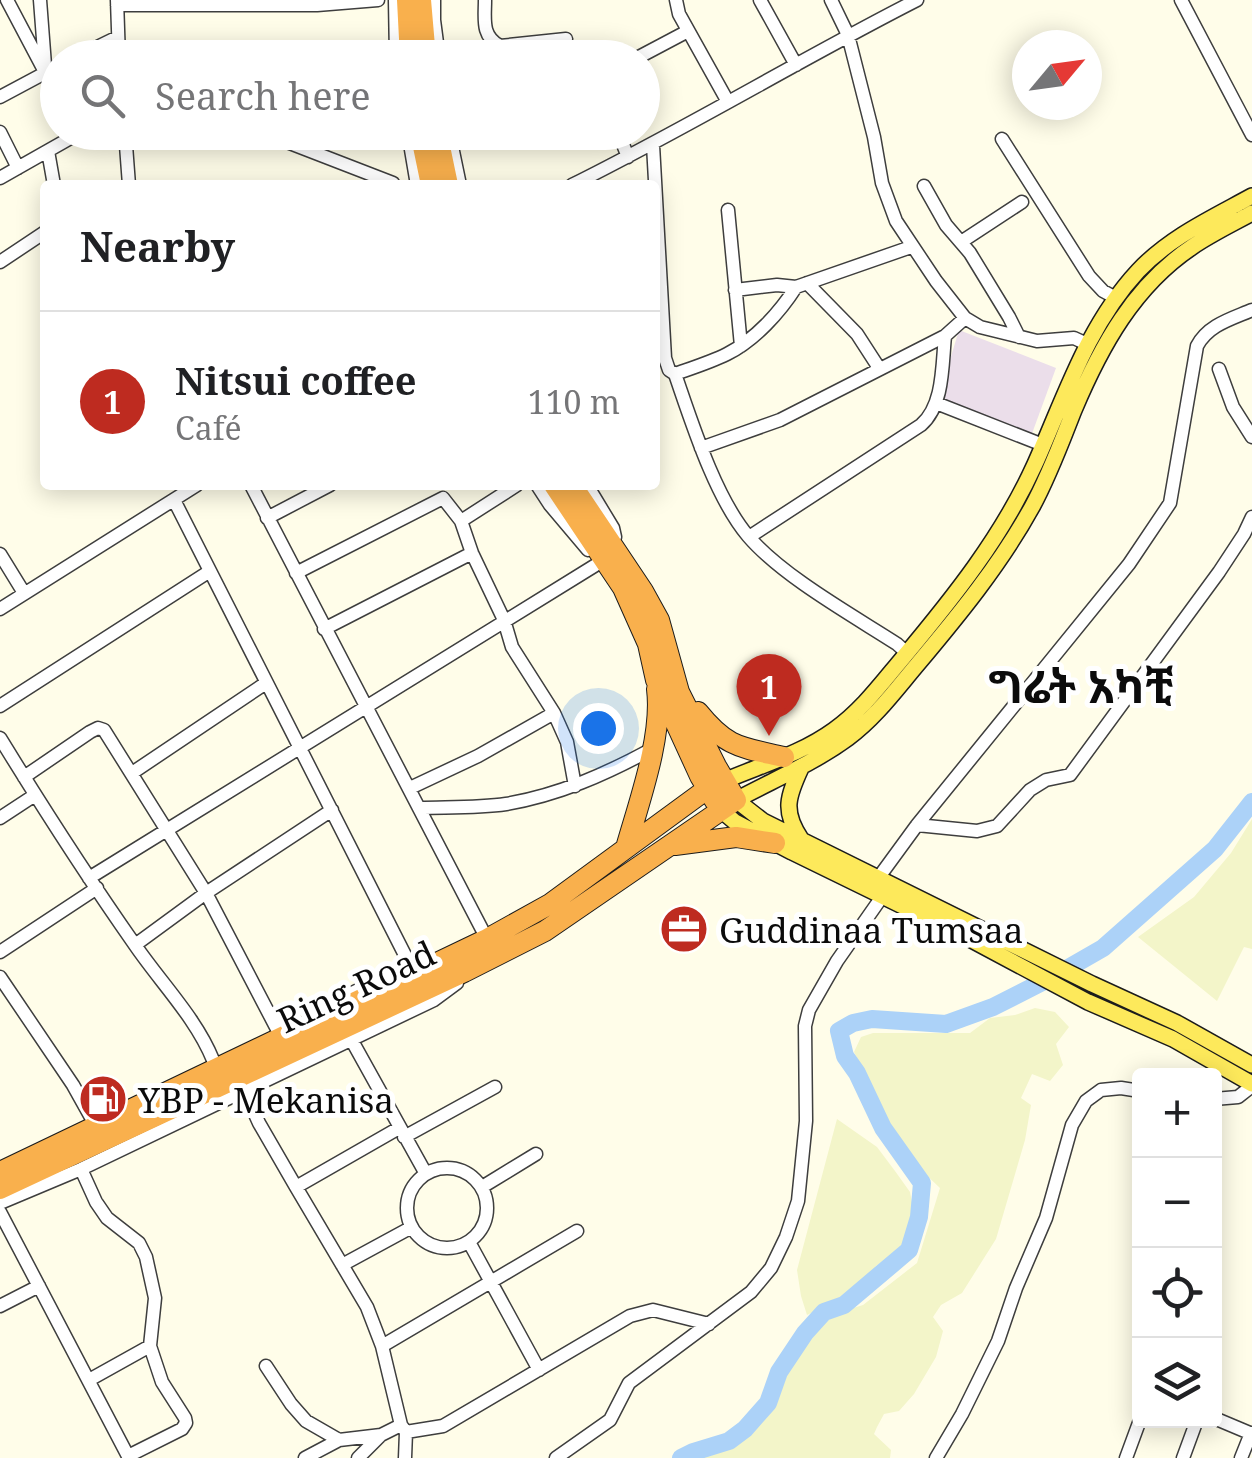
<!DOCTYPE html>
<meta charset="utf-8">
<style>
:root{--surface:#fff;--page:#f6f6f6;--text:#202124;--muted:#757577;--line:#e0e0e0;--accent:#be2b20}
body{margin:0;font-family:"Noto Serif","Noto Sans Ethiopic",serif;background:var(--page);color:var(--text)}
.controls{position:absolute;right:30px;bottom:30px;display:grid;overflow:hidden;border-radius:10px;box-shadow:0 5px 25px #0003}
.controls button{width:90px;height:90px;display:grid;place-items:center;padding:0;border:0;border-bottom:2px solid var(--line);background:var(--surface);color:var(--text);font:50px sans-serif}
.compass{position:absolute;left:1012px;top:30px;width:90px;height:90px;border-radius:50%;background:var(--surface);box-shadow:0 5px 25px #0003;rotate:61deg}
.you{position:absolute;left:598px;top:728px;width:35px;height:35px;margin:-25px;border:8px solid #fff;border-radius:50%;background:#1a73e8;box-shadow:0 0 0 15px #1a73e833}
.badge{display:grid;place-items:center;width:65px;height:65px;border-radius:50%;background:var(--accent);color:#fff;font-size:32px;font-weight:700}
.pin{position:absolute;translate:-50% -82px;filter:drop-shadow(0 2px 5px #0008)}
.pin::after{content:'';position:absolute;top:52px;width:35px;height:30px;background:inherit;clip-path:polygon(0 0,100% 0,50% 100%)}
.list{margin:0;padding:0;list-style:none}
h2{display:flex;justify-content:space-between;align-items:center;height:130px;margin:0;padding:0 40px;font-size:42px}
h2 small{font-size:32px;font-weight:400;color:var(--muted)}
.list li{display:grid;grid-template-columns:65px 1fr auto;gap:30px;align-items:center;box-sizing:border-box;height:180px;padding:0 40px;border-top:2px solid var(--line)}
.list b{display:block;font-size:38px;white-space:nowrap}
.list p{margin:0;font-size:32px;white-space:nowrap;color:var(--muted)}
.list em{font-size:32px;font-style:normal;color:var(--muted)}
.icon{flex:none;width:55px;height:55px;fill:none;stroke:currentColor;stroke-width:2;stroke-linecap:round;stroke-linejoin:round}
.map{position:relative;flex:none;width:1252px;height:1458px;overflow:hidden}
.search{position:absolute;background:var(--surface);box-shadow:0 5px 25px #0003;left:40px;top:40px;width:620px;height:110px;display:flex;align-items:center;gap:25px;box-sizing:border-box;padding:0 35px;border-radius:55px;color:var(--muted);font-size:38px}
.panel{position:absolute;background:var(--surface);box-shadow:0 5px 25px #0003;left:40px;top:180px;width:620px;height:310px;border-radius:10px}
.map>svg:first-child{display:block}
.industrial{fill:#ebdeea}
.farmland{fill:#f3f5c9}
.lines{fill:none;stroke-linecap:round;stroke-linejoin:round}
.river{stroke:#acd2f8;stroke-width:18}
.minor-casing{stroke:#3e3e3e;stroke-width:15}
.major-casing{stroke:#1c1c1c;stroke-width:18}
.highway-casing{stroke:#1c1c1c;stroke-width:22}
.minor{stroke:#fff;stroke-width:12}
.major{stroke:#fde95b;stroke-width:15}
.highway{stroke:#f9b04d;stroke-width:20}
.labels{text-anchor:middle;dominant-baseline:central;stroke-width:10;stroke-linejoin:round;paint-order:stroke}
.poi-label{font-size:35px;fill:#0b0b0b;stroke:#fff;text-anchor:start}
.street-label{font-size:35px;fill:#0b0b0b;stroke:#fff}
.district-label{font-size:45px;font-weight:bold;fill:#0b0b0b;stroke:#fff}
</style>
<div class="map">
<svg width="1252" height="1458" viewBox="0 0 1252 1458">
<rect width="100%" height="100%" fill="#fffde9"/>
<path class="industrial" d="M959,330L1056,368L1030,439L939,396Z"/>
<path class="farmland" d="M1252,819V949L1244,947L1217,1001L1138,937L1194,897L1231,853Z
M1035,1008L1055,1012L1069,1027L1056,1044L1063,1065L1050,1081L1032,1074L1021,1098L1031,1105L1025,1140L996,1239L962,1293L941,1305L933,1317L943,1331L936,1357L914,1394L899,1411L884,1414L877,1427L874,1434L891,1450L890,1458H699L738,1445L780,1393L789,1370L804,1343L824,1317L863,1305L917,1263L940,1188L920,1169L891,1126L854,1052L861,1037L873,1033H970L990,1018L1015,1015Z
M837,1119L877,1147L895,1171L910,1192L913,1208L912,1222L906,1238L899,1249L876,1266L863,1283L843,1297L807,1315L801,1296L797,1270Z"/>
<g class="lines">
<path class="river" d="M681,1458L693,1452L729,1441L745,1429L768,1403L779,1372L805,1333L824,1312L844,1305L909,1250L919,1217L922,1183L883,1128L857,1073L845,1056L839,1031L853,1023L872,1019L946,1024L993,1007L1056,975L1103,948L1215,849L1252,802"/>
<g class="minor-casing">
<path id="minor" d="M7,0L45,72
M40,0L45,65
M117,0L119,58
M395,0L396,58
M434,0V20L439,58
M485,0C485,19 481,36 500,46L566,39
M676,0L679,14L728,102
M760,0L796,65
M831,0L848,35L874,137L882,183L896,221L936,281L965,318L980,327L1037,341L1074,338L1087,344
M1181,0L1252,135
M117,5H317L378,0
M75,58L118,37
M637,58L688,31
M0,97L58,66
M0,132L18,168
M125,132L129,185
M261,132L393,183
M408,132L417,185
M449,132L460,185
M618,132L628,157
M1002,139L1089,276L1103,291L1116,298
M653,145L665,358L669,370L675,374C692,368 711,362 727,354C755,340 780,312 796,287
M48,151L54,185
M0,178L81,132
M572,185C689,127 801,59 917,0
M924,186L946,225L970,253L1009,317L1019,337
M728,210L741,346
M961,242L1022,202
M0,262L45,232
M807,283L857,334L879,368
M735,290L777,285L796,287L911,247
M1219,369L1233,407L1252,437
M675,374C692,423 715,497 748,536C782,576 852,615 897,644L907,653
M936,403L1043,445
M701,448L780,420L945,336L965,318
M251,485L487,939
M537,485L550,505L588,550
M587,485L613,528L615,537
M174,500L409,963
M267,518L330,485
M461,521L517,485
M749,537L921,425C944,405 942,365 945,336
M0,554L24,593
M296,573L443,498L461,521L472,553L504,620L512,647L554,713L567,742L575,786
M0,609L197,485
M324,629L472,553
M0,706L210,571
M0,738C43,808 88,878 135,945C161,983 196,1018 213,1060
M132,773L266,683
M24,777L90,732L98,728L104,730L206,893L277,1029
M410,788L478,756L554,713
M420,808C449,807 479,808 506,804C559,795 606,774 652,749
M0,818L35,795
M917,825L977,831L997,826L1030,790L1046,780L1070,775L1219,572L1244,534L1252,517
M879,877L917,825L1129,564L1170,503L1197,346C1208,325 1231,319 1252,310
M89,878L599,563
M135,945L206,893L332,810
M0,952L97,888
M0,977L73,1085L92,1119
M332,1003L417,961
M351,1039L426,1174
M245,1092L259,1123L296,1187L367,1307L382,1346L401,1425L406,1432L443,1426L630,1316L653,1310L709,1324
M1214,1099L1238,1097L1252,1086
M404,1137L495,1087
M407 1208a40 40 0 1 1 80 0a40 40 0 1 1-80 0Z
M81,1169L96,1202L107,1218L139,1243L146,1257L155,1298L150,1346L162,1382L185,1418L186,1423L182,1429L128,1456
M296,1187L399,1128
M482,1187L536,1154
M0,1203L81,1169L434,1000L457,983
M0,1212L129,1458
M469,1242L539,1370
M342,1265L412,1227
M0,1306L39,1286
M382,1346L577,1231
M266,1366L291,1404L306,1421L339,1440
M89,1380L150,1346
M1214,1418L1252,1434
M305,1458L339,1440L381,1435
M358,1458L381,1435L401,1425
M405,1458L406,1432
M556,1458L610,1420L629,1383L751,1292L771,1268L786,1237L798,1201L806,1121L805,1026L809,1010L837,961L886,891
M936,1458L962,1414L998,1341L1016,1288L1046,1218L1072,1125L1086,1101L1101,1090L1121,1088L1140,1091
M1126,1458L1140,1420
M1183,1458L1197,1420
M1241,1458L1251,1433"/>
</g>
<g class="major-casing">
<path id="major" d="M1252,213C1232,224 1211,234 1192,247C1134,286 1101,346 1074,410C1061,443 1049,476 1032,507C1000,565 958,616 916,666C895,691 875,718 848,738C814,763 773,780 736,800L763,821L1092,984L1177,1023L1252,1065
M801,768C788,796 782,811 801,839
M724,781C761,765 801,754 834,730C861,711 881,684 902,659C953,598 1002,537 1035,464C1065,397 1087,326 1138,271C1170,237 1212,218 1252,196
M722,811L735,822L792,852L966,937L1088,1002L1173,1039L1252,1084"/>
</g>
<g class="highway-casing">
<path id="highway" d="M407,0L410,58
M421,0L426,58
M420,132L431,185
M437,132L448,185
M554,485L623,588L648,644L656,680L700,776L715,801
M698,712C727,748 740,747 784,757
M675,845L736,837L775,843
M626,848C639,802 663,736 657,689
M0,1172L487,939L550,904L707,789L724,781
M0,1189L464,972L545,931L736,800L716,766L679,692L659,620L643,591L572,485"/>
</g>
<use href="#minor" class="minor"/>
<use href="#major" class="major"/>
<use href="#highway" class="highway"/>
</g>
<defs>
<g id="office-disc" transform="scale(2.5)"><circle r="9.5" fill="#be2b20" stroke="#fff"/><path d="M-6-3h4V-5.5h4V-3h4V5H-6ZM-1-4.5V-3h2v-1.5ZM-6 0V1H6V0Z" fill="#fff"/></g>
<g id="fuel-disc" transform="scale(2.5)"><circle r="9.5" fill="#be2b20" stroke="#fff"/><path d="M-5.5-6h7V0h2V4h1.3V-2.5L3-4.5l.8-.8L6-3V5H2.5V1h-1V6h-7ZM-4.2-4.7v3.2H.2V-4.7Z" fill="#fff"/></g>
</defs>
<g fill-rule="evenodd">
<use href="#office-disc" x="684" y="929"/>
<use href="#fuel-disc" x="103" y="1099"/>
</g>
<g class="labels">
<g class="poi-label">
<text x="719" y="929">Guddinaa Tumsaa</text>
<text x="138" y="1099">YBP - Mekanisa</text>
</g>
<g class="street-label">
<text transform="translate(356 986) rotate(-25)">Ring Road</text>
</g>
<g class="district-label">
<text x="1081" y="685">ግሬት አካቺ</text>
</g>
</g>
</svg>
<div class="controls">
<button>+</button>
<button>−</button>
<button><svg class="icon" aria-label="locate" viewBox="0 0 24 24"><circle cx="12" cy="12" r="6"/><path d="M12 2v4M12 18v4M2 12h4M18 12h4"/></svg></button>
<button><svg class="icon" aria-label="layers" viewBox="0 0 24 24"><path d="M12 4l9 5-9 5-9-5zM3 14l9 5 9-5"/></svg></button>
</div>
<svg class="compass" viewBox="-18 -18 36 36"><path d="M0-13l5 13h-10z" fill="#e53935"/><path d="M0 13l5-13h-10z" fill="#757577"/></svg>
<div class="you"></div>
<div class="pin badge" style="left:769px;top:736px">1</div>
<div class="search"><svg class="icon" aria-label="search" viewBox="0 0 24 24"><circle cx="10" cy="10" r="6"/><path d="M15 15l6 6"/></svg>Search here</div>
<section class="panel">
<h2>Nearby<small></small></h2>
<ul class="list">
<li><span class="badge">1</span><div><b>Nitsui coffee</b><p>Café</p></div><em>110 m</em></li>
</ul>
</section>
</div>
